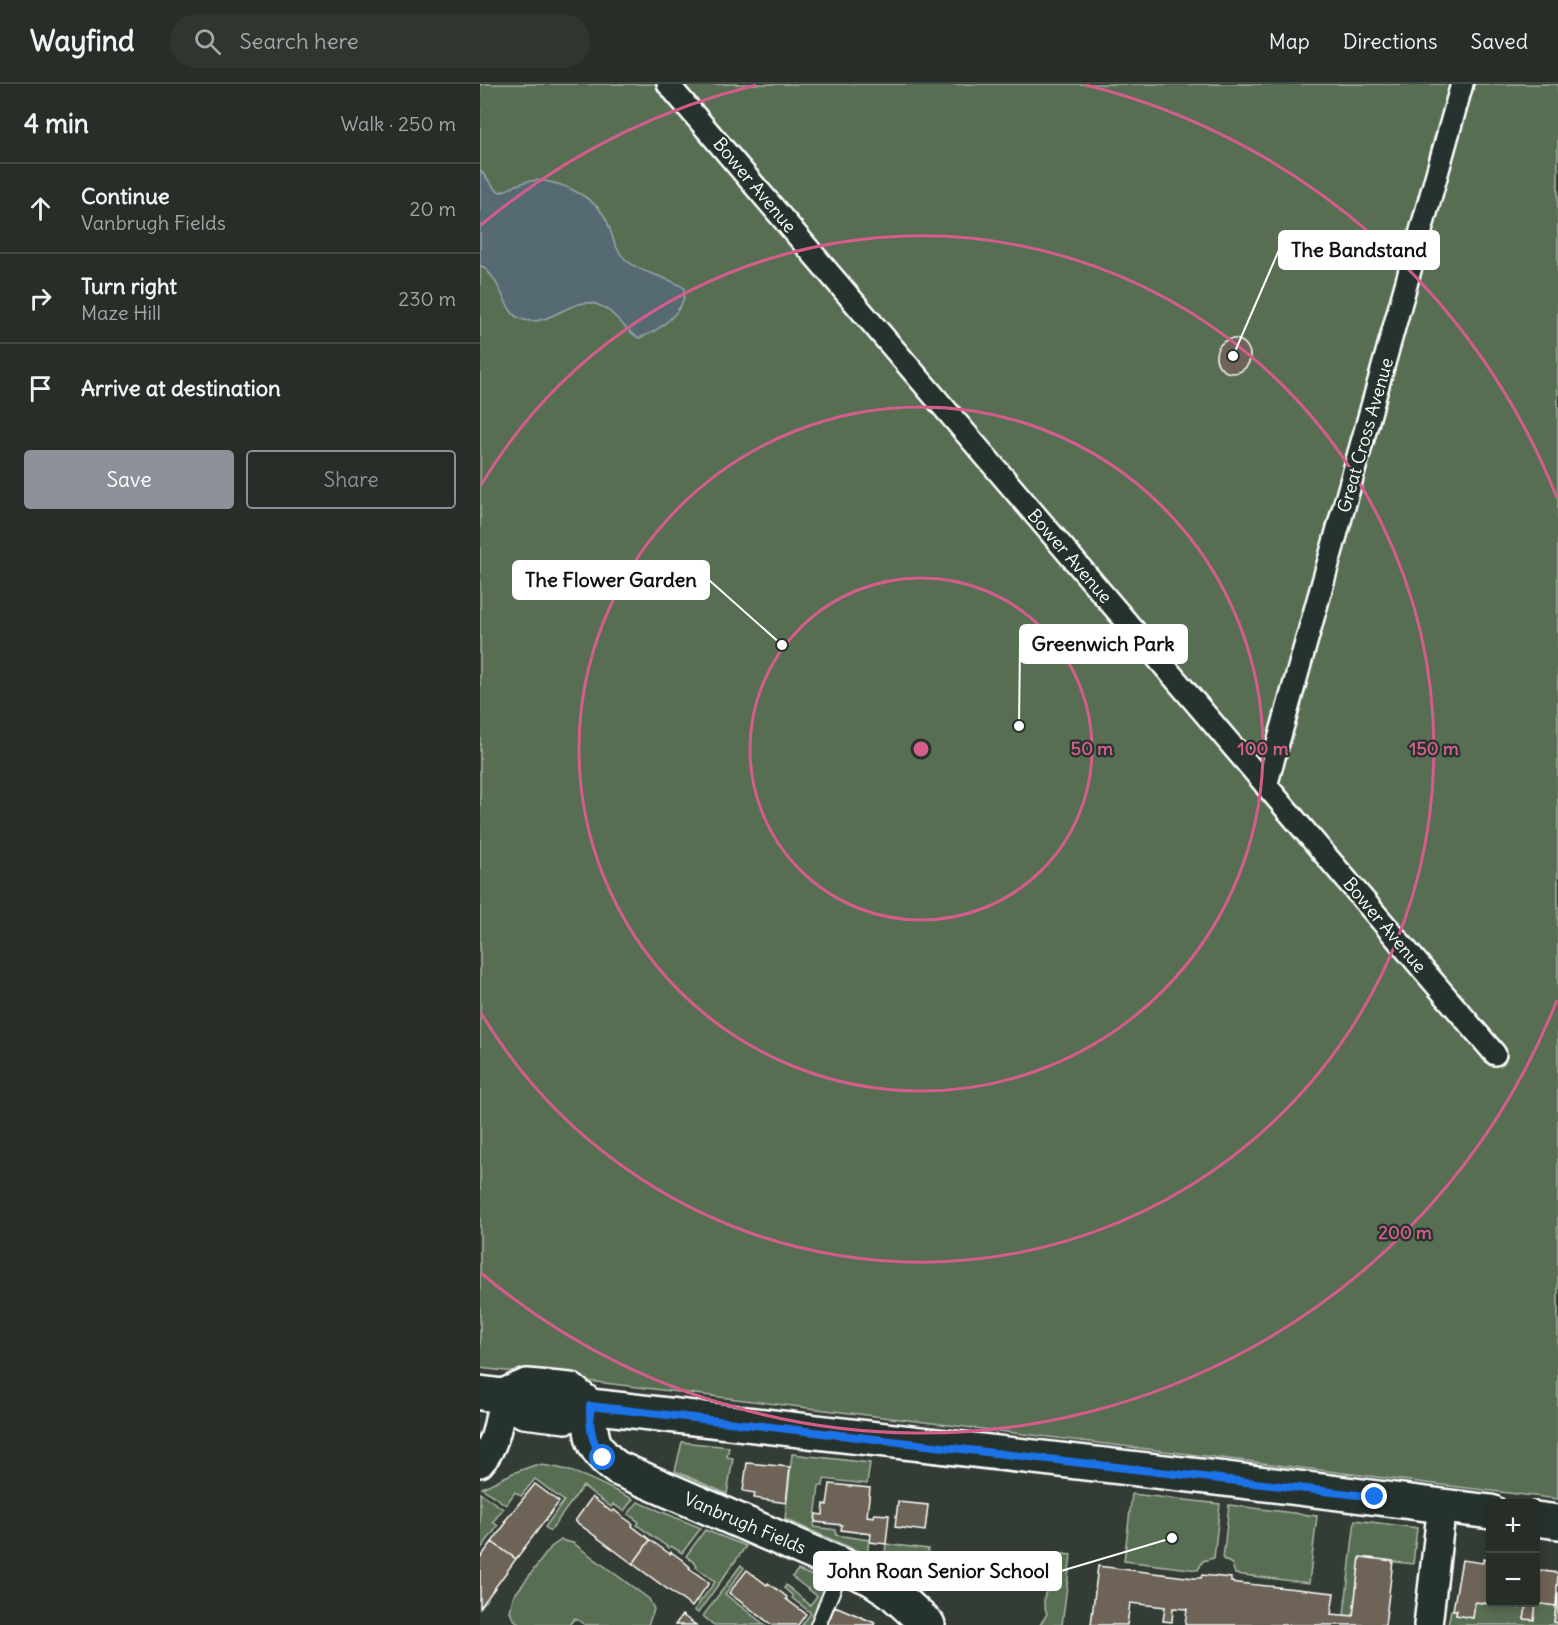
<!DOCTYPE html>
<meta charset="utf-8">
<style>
:root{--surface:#272e28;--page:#2f3630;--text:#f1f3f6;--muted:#a4a8a8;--line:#434a45;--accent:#8c9099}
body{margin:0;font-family:Delius,sans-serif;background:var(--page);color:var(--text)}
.controls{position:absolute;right:18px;bottom:18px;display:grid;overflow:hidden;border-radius:6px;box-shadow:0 3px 9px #0003}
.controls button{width:54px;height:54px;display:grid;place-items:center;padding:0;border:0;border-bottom:2px solid var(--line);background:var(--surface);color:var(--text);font:30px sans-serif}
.stop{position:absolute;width:18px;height:18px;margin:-14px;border:4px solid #1a73e8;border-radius:50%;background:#fff}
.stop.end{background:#1a73e8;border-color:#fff;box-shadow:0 2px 6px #0008}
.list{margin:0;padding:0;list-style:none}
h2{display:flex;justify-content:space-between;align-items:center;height:78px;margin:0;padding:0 24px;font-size:26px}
h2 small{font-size:20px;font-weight:400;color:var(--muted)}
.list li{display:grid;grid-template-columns:39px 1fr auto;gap:18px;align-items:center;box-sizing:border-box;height:90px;padding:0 24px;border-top:2px solid var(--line)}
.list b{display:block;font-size:22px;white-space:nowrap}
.list p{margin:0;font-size:20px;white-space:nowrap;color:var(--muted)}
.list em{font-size:20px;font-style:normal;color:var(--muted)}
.actions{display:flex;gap:12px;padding:18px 24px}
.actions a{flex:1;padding:14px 0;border:2px solid var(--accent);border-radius:6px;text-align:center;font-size:21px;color:var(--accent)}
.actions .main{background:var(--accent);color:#fff}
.icon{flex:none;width:33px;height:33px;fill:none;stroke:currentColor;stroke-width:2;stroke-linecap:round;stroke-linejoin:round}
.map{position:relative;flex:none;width:1078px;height:1541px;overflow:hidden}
header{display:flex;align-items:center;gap:36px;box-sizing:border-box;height:84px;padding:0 30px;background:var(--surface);border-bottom:2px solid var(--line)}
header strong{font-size:28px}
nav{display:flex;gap:33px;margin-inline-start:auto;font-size:21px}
.search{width:420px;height:54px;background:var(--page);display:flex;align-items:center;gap:15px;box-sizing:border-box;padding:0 21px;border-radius:33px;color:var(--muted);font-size:22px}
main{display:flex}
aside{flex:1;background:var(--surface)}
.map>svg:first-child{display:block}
.green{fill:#586e53;stroke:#acb6a9;stroke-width:1.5}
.water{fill:#556b73;stroke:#99a6ab;stroke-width:1.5}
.building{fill:#6d6356;stroke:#fff;stroke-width:1.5}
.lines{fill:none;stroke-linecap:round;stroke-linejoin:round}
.service-casing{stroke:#fff;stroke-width:18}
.pedestrian-casing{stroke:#fff;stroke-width:26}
.minor-casing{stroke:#fff;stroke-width:32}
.tertiary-casing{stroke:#fff;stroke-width:38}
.service{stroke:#26332d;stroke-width:14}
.pedestrian{stroke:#26332d;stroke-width:21}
.minor{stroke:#26332d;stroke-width:27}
.tertiary{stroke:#26332d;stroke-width:33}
.route{stroke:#1a73e8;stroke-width:8}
.ring{fill:none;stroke:#d45d8c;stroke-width:3}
.labels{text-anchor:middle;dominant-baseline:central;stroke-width:4.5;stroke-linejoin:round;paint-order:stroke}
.street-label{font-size:18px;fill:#fff;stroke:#26332d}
.centre{fill:#d45d8c;stroke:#26332d;stroke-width:3}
.ring-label{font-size:18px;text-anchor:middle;font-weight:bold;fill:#d45d8c;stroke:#26332d;stroke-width:4.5;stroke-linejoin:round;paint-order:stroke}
.leader{fill:none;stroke:#fff;stroke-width:2}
.callout-dot{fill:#fff;stroke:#26332d;stroke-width:2}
.callout{fill:#fff;stroke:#fff;stroke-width:2}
.callout-label{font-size:20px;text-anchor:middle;font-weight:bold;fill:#111}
</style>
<header>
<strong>Wayfind</strong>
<div class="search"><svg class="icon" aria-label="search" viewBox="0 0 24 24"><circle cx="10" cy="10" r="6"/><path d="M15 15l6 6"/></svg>Search here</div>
<nav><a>Map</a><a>Directions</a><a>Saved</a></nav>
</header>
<main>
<aside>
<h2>4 min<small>Walk · 250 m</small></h2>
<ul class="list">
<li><svg class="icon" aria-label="ahead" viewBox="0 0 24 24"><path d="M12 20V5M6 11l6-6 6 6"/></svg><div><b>Continue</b><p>Vanbrugh Fields</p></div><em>20 m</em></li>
<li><svg class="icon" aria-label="right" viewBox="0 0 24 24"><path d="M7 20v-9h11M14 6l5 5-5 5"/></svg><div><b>Turn right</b><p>Maze Hill</p></div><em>230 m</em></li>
<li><svg class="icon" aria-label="arrive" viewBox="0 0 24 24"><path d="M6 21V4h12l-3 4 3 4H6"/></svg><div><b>Arrive at destination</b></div></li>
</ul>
<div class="actions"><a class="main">Save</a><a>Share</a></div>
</aside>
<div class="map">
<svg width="1078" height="1541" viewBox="0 0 1078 1541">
<rect width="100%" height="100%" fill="#343d35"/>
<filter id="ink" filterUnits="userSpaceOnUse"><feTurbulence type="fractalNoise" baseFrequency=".0167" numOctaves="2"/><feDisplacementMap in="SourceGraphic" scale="12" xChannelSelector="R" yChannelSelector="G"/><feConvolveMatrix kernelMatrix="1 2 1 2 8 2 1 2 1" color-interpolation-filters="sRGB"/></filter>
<g filter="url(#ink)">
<path class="green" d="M0,0H1078V1415L0,1284Z
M202,1358L249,1363L247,1373L253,1374L247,1410L195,1387Z
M312,1370L390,1379L387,1400L344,1395L343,1402H339L334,1443L356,1446V1451L389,1456L387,1471L305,1435Z
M55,1381C90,1381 122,1401 153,1415L144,1427L133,1420L131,1423L103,1402L70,1447L65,1443L84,1417L55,1395L41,1412L35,1408L26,1421L2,1404L33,1389Z
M0,1409L23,1425L13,1438L18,1442L0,1466Z
M652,1410L740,1420L734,1474L723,1477L718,1486L644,1477Z
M158,1418L221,1444L202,1469L191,1462L189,1464L157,1441L159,1438L148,1430Z
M749,1421L837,1432L829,1499L755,1490L752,1480L743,1475Z
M875,1436L937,1444L933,1480L880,1474L873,1532L864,1531Z
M225,1446L266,1462L218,1529L214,1526L235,1498L216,1483L217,1481L206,1472Z
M81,1456L93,1459L169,1515L174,1525L168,1541H105L95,1534L89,1541H40L32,1533L30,1527L33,1513L71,1463Z
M406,1460L448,1465L443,1507L430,1495L404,1476Z
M576,1469L591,1471L582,1541H560L567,1530C562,1518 563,1510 571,1499C567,1487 567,1479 576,1469Z
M261,1481L264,1484L245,1510L285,1541H234L223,1532Z
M318,1486L350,1499L333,1541H322L331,1529L312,1514L313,1512L304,1504L306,1501L330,1521L337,1512L312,1493Z
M995,1518L1039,1524L1040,1519H1047L1044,1535H1054L1056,1519L1076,1522L1074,1538L1078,1539V1541H968L971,1526H977L976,1531L993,1533Z"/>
<path class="water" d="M0,86L15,105L20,108C31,105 39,98 50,97C76,94 114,112 126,135C133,150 133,164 146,176C163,191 186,191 204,204C208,226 178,248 159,254C143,246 135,226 116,220C88,212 66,249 37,233C24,225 20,193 0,181Z"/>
<path class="building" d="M736 272a17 17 0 1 1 34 0a17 17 0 1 1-34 0Z
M267,1379L310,1383L306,1419L274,1414L275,1409L263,1407Z
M55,1400L79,1418L36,1475L12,1458L26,1439L24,1438Z
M350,1400L390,1404L387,1432L394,1433V1430L409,1431L406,1460L390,1458L391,1450L361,1446L362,1441L335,1438L336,1430L343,1431L344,1420L347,1421Z
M112,1413L132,1428L134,1426L143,1433L153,1440L152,1442L170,1456L153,1480L95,1437Z
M418,1418L448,1421L445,1447L415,1443Z
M170,1456L190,1470L191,1468L201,1475L210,1483L209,1484L229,1499L212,1523L153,1480Z
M12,1458L36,1475L0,1524V1474Z
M880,1473L913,1477L905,1541H705L707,1525L693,1524L692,1538L683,1537L685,1523L650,1519L647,1541H611L618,1482L714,1494H721L722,1491L751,1494V1498L758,1499L854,1509L851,1530L873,1532Z
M1003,1475L1011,1476V1518H1013V1520L995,1518L993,1534L976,1531L977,1526H973L982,1476L1003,1479Z
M267,1486L287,1501L288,1499L298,1506L307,1513L306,1515L326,1530L318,1541H292L249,1509Z
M1056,1486L1078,1489L1076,1522L1056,1519L1054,1536L1044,1535L1047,1518H1056Z
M1078,1509V1539L1074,1538Z
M1013,1518H1040V1524L1013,1520Z
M355,1522L395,1539L394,1541H347Z
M202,1531L216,1541H195Z"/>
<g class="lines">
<g class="service-casing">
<path id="service" d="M338,1541L363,1481"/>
</g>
<g class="pedestrian-casing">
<path id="pedestrian" d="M188,0L1015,970
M786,702L982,0"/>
</g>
<g class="minor-casing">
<path id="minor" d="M0,1379C17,1361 19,1335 23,1312
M948,1541L962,1421"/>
</g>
<g class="tertiary-casing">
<path id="tertiary" d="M0,1309L23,1312L44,1327L86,1332L110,1322L745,1395L1011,1428
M23,1312L47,1302L90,1306L110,1322
M110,1322C110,1353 111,1365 137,1384L391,1494L412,1508L448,1541
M1056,1435L1078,1438"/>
</g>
<use href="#service" class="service"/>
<use href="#pedestrian" class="pedestrian"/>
<use href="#minor" class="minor"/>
<use href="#tertiary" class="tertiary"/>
</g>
</g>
<g class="lines" filter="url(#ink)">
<path class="route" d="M123,1374C110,1355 110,1344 110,1322L895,1413"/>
</g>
<g class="ring">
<circle cx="441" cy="665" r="171"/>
<circle cx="441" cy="665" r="342"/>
<path d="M1 401A513 513 0 1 1 1 929"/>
<path d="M1077 916A684 684 0 0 1 1 1189M1 141A684 684 0 0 1 276 1M606 1A684 684 0 0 1 1077 414"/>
</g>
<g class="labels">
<g class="street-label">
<text transform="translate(275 101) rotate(50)">Bower Avenue</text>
<text transform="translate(885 351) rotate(-74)">Great Cross Avenue</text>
<text transform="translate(590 472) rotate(49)">Bower Avenue</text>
<text transform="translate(905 841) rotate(50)">Bower Avenue</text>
<text transform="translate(265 1439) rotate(23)">Vanbrugh Fields</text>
</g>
</g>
<circle cx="441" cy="665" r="9" class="centre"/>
<g class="ring-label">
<text x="612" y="671">50 m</text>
<text x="783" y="671">100 m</text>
<text x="954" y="671">150 m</text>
<text x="925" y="1155">200 m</text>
</g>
<path class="leader" d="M753 272L799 166M302 561L229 496M539 642L540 560M692 1454L581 1487"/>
<g class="callout-dot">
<circle cx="753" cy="272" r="6"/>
<circle cx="302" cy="561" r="6"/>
<circle cx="539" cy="642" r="6"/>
<circle cx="692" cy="1454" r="6"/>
</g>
<g class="callout">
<rect x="799" y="147" width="160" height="38" rx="6"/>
<rect x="33" y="477" width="196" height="38" rx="6"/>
<rect x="540" y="541" width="167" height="38" rx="6"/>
<rect x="334" y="1468" width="247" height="38" rx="6"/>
</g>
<g class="callout-label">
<text x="879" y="173">The Bandstand</text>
<text x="131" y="503">The Flower Garden</text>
<text x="623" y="567">Greenwich Park</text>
<text x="458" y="1494">John Roan Senior School</text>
</g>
</svg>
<div class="controls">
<button>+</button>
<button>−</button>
</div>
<div class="stop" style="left:123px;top:1374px"></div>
<div class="stop end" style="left:895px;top:1413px"></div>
</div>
</main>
